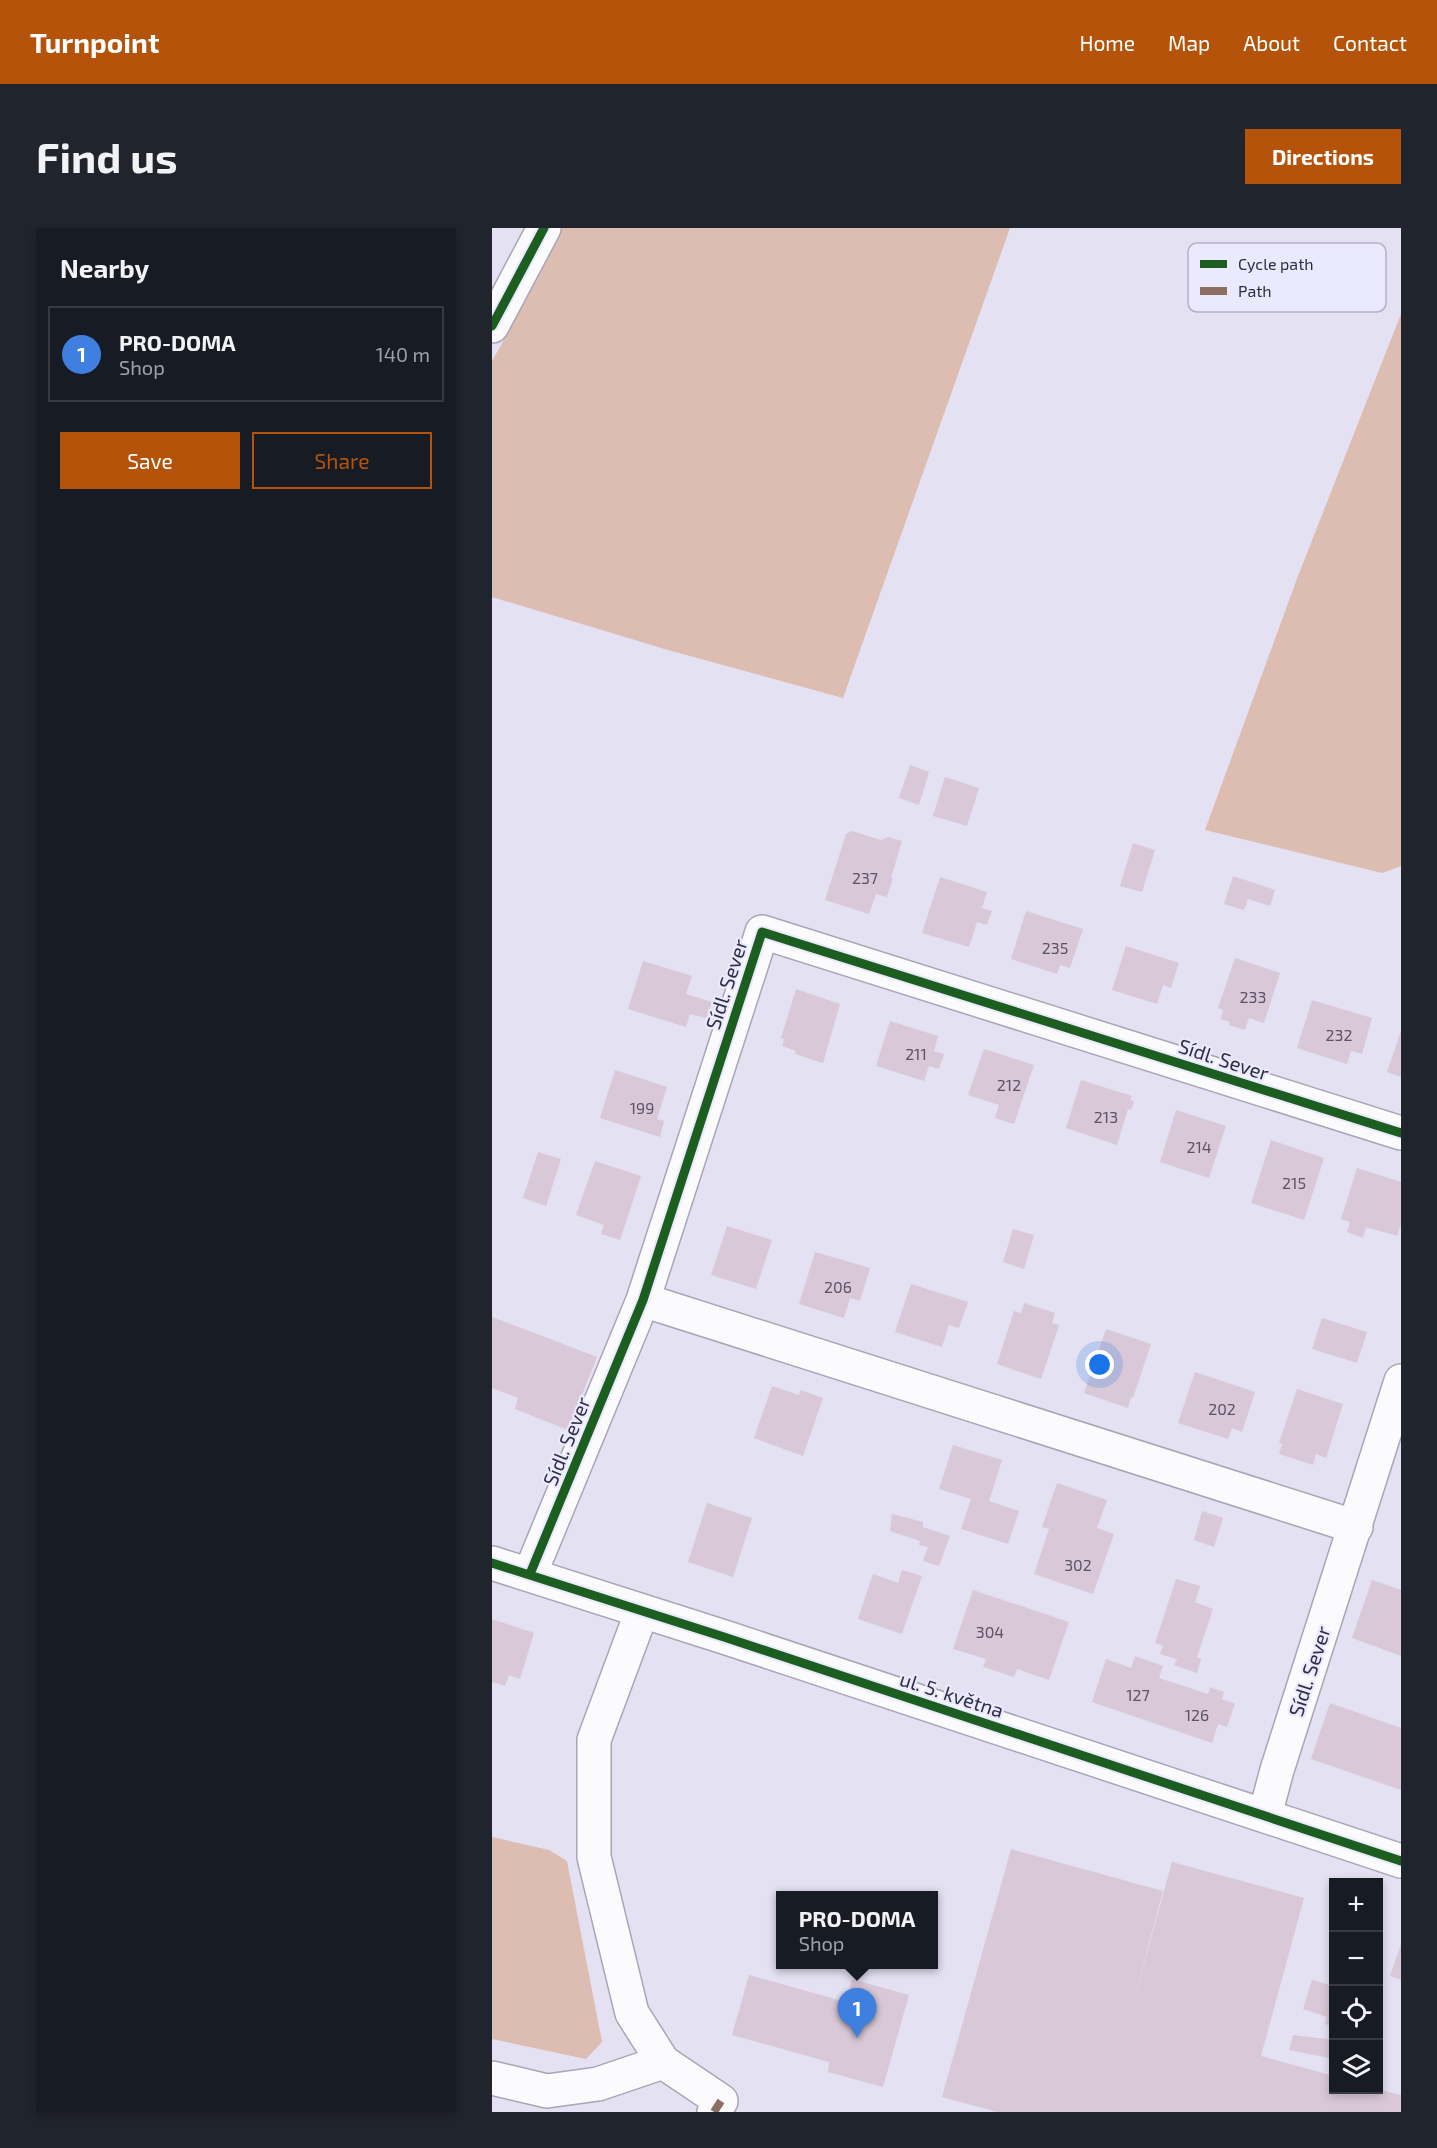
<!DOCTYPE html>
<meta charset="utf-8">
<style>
:root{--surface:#171b24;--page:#20242c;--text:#f1f3f6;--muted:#9ea1a6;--line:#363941;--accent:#b45309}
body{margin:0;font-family:"Exo 2",sans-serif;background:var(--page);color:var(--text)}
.controls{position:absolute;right:18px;bottom:18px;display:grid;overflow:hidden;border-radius:0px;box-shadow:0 3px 9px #0003}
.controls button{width:54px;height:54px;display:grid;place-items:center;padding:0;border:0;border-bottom:2px solid var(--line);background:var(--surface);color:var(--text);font:30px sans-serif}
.you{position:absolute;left:608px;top:1137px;width:21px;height:21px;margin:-15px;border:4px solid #fff;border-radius:50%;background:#1a73e8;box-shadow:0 0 0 9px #1a73e833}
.badge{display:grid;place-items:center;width:39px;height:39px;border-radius:50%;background:var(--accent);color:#fff;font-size:20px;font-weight:700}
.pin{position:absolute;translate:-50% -50px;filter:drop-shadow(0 2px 3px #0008)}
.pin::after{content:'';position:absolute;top:32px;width:21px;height:18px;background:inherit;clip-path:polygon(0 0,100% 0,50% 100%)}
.popup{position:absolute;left:284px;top:1663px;width:162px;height:78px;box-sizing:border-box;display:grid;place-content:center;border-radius:0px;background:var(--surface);filter:drop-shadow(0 2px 4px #0005);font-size:20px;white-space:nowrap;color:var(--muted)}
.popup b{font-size:22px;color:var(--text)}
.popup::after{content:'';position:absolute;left:50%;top:100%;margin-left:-12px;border:12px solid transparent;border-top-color:var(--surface)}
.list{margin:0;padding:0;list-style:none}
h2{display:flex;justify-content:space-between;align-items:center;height:78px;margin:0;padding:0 24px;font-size:26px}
h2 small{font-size:20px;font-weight:400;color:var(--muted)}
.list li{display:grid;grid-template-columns:39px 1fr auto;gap:18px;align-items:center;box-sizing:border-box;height:96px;margin:0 12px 12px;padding:0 12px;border:2px solid var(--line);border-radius:0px}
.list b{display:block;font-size:22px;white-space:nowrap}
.list p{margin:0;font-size:20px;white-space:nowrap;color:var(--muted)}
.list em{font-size:20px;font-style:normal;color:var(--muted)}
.actions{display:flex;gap:12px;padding:18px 24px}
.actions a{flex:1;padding:14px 0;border:2px solid var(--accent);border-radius:0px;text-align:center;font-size:21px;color:var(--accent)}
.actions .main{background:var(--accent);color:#fff}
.icon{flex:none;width:33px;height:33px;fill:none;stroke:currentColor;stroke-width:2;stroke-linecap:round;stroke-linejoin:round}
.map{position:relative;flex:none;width:909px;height:1884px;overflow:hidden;border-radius:0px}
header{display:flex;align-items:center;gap:36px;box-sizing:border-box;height:84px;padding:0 30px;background:var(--accent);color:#fff}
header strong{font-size:28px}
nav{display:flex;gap:33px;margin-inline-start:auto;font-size:21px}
.intro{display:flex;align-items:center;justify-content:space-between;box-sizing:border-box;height:144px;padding:0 36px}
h1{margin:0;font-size:42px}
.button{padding:15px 27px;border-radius:0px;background:var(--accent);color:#fff;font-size:21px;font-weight:700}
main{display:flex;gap:36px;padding:0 36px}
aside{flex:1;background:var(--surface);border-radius:0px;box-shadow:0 3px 9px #0003}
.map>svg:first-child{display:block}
.green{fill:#ddbcb2}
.building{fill:#d9c8d7}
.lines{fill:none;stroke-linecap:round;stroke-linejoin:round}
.minor-casing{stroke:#a8a6b6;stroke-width:36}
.minor{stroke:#fbfafd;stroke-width:33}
.quiet{stroke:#8d6e63;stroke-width:8;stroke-dasharray:15 8;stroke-linecap:butt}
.cycleway-casing{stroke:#eae9fe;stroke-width:13}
.cycleway{stroke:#1b5e20;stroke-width:9}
.labels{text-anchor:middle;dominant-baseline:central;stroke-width:4.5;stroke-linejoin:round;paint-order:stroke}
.number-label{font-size:16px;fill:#5a5467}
.street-label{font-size:20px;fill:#302e42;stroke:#eae9fe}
.key{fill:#eae9fe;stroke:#b2b1c6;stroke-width:1.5}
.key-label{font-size:16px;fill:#302e42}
</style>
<header>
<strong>Turnpoint</strong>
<nav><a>Home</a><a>Map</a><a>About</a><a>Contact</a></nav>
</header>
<div class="intro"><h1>Find us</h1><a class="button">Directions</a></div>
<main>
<aside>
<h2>Nearby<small></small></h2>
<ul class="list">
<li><span class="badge" style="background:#3f7fe0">1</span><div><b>PRO-DOMA</b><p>Shop</p></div><em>140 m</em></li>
</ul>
<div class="actions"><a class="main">Save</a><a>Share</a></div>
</aside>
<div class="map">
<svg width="909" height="1884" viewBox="0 0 909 1884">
<rect width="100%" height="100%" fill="#e3e1f2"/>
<path class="green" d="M64,0H518L351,470L176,422L0,369V133C24,91 47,46 64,0Z
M909,86V638L890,645L713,602L806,348Z
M0,1609L57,1622L75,1633L110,1814L94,1831L0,1811Z"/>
<path class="building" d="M418,537L437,544L427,577L407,570Z
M453,549L487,560L475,598L441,588Z
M360,603L389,612L396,609L410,613L399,650H401L395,669L384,666L377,686L333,672L354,606Z
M641,615L663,622L650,664L628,658Z
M741,648L783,662L778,678L756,671L752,682L732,676Z
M448,649L495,664L490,680L500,683L495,697L485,694L477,719L430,705Z
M534,683L591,701L578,740L568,737L565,746L519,731Z
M634,718L687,735L679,760L671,757L665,776L620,762Z
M743,730L788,745L772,795L757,790L753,802L737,797L738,794L729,791L731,782L726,780Z
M151,733L200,748L194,766L220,774L214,790L198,786L194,799L136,781Z
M304,761L348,776L331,835L303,826L304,823L290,818L292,811L289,810Z
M820,772L880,790L870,826L859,823L855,836L805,820Z
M398,793L446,808L442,823L452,826L447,841L437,838L432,853L384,838Z
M909,803V849L895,844Z
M492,821L542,837L522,896L503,890L507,877L476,867Z
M123,842L175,859L165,891L172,893L168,909L108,890Z
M589,852L640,868L638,872L642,873L639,882L636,881L625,917L574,900Z
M684,882L734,898L717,950L668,934Z
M779,912L832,930L812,992L759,975Z
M46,924L69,931L54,978L31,970Z
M103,933L149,948L128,1012L109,1006L112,997L84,987Z
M865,940L909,954V996L905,1008L874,999L871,1010L855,1004L858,994L849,991Z
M235,998L280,1012L264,1061L219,1047Z
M521,1001L542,1007L532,1041L511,1034Z
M323,1024L378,1040L368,1073L358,1070L352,1090L307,1076Z
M419,1056L476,1074L467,1100L457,1097L450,1119L403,1104Z
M532,1075L563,1085L560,1095L567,1097L549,1151L505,1136L522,1083L529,1085Z
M0,1089L105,1129L76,1202L23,1181L26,1170L0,1160Z
M830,1090L875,1104L865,1135L820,1121Z
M614,1101L659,1116L641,1170L639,1169L636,1180L592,1165Z
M703,1144L763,1164L750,1204L740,1200L736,1211L686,1195Z
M280,1158L307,1167L309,1162L331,1170L311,1228L262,1210Z
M805,1161L851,1176L834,1230L824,1226L821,1237L787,1226L790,1216L787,1215Z
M461,1217L510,1232L497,1273L527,1283L516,1316L469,1301L479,1271L447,1261Z
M565,1255L615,1272L605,1300L622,1306L601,1366L542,1346L557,1301L550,1299Z
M215,1275L260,1290L241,1349L196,1334Z
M710,1283L731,1290L722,1319L702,1312Z
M400,1286L431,1294V1299L458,1308L447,1338L431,1333L436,1319L427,1317L428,1313L398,1303Z
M410,1342L430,1348L410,1406L366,1391L381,1346L406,1355Z
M684,1351L708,1358L703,1374L721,1381L705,1429L709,1431L705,1445L682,1437L685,1431L668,1426L671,1418L663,1415Z
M880,1352L909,1362V1428L860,1410Z
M481,1362L577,1394L557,1452L525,1441L522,1449L507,1444L491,1439L494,1431L461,1421Z
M0,1391L42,1405L28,1451L17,1447L13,1458L0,1454Z
M643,1428L671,1438L667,1450L716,1466L718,1459L732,1464L730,1471L743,1476L735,1499L726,1496L720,1515L600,1474L614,1431L639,1440Z
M838,1475L909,1500V1562L819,1531Z
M519,1621L671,1663L637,1790L680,1634L812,1670L769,1828L842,1848V1862L886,1861L909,1867V1884H505L450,1869Z
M909,1716V1752L898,1748Z
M257,1747L354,1774L360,1751L417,1767L391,1859L336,1844L337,1834L240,1807Z
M820,1752L842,1758V1799L833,1796L835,1789L811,1781Z
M801,1807L842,1812V1831L797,1822Z"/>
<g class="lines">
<g class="minor-casing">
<path id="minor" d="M0,98L52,0
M151,1072L864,1299
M0,1335L232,1409L909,1633
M38,1346L151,1072L270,704L909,905
M150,1383L102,1512V1629L140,1785L171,1834L229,1873L222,1884
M773,1587L785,1542L909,1153
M0,1850L55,1863L106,1856L171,1834"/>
</g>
<use href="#minor" class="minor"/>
<path class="quiet" d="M222,1884L229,1873"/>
<g class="cycleway-casing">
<path id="cycleway" d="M0,98L52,0
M0,1335L232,1409L909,1633
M38,1346L151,1072L270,704L909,905"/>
</g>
<use href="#cycleway" class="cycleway"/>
</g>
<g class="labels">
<g class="number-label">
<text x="373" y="649">237</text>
<text x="563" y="719">235</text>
<text x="761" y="768">233</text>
<text x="847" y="806">232</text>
<text x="424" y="825">211</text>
<text x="517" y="856">212</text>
<text x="150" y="879">199</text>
<text x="614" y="888">213</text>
<text x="707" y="918">214</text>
<text x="802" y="954">215</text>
<text x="346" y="1058">206</text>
<text x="730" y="1180">202</text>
<text x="586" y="1336">302</text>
<text x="498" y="1403">304</text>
<text x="646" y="1466">127</text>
<text x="705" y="1486">126</text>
</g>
<g class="street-label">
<text transform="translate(234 756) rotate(-72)">Sídl. Sever</text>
<text transform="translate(732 831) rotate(18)">Sídl. Sever</text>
<text transform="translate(74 1213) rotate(-68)">Sídl. Sever</text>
<text transform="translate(817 1443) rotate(-72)">Sídl. Sever</text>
<text transform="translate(460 1466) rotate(18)">ul. 5. května</text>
</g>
</g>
<rect x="696" y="15" width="198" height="69" rx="9" class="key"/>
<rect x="708" y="32" width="27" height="8" fill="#1b5e20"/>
<rect x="708" y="59" width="27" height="8" fill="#8d6e63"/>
<g class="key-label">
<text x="746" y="42">Cycle path</text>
<text x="746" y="69">Path</text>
</g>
</svg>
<div class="controls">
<button>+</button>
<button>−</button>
<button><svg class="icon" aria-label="locate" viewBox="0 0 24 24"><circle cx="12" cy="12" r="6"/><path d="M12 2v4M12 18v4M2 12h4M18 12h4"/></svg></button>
<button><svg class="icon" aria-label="layers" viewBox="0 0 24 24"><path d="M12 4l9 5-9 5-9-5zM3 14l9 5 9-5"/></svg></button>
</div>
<div class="you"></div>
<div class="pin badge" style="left:365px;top:1810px;background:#3f7fe0">1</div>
<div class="popup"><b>PRO-DOMA</b>Shop</div>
</div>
</main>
